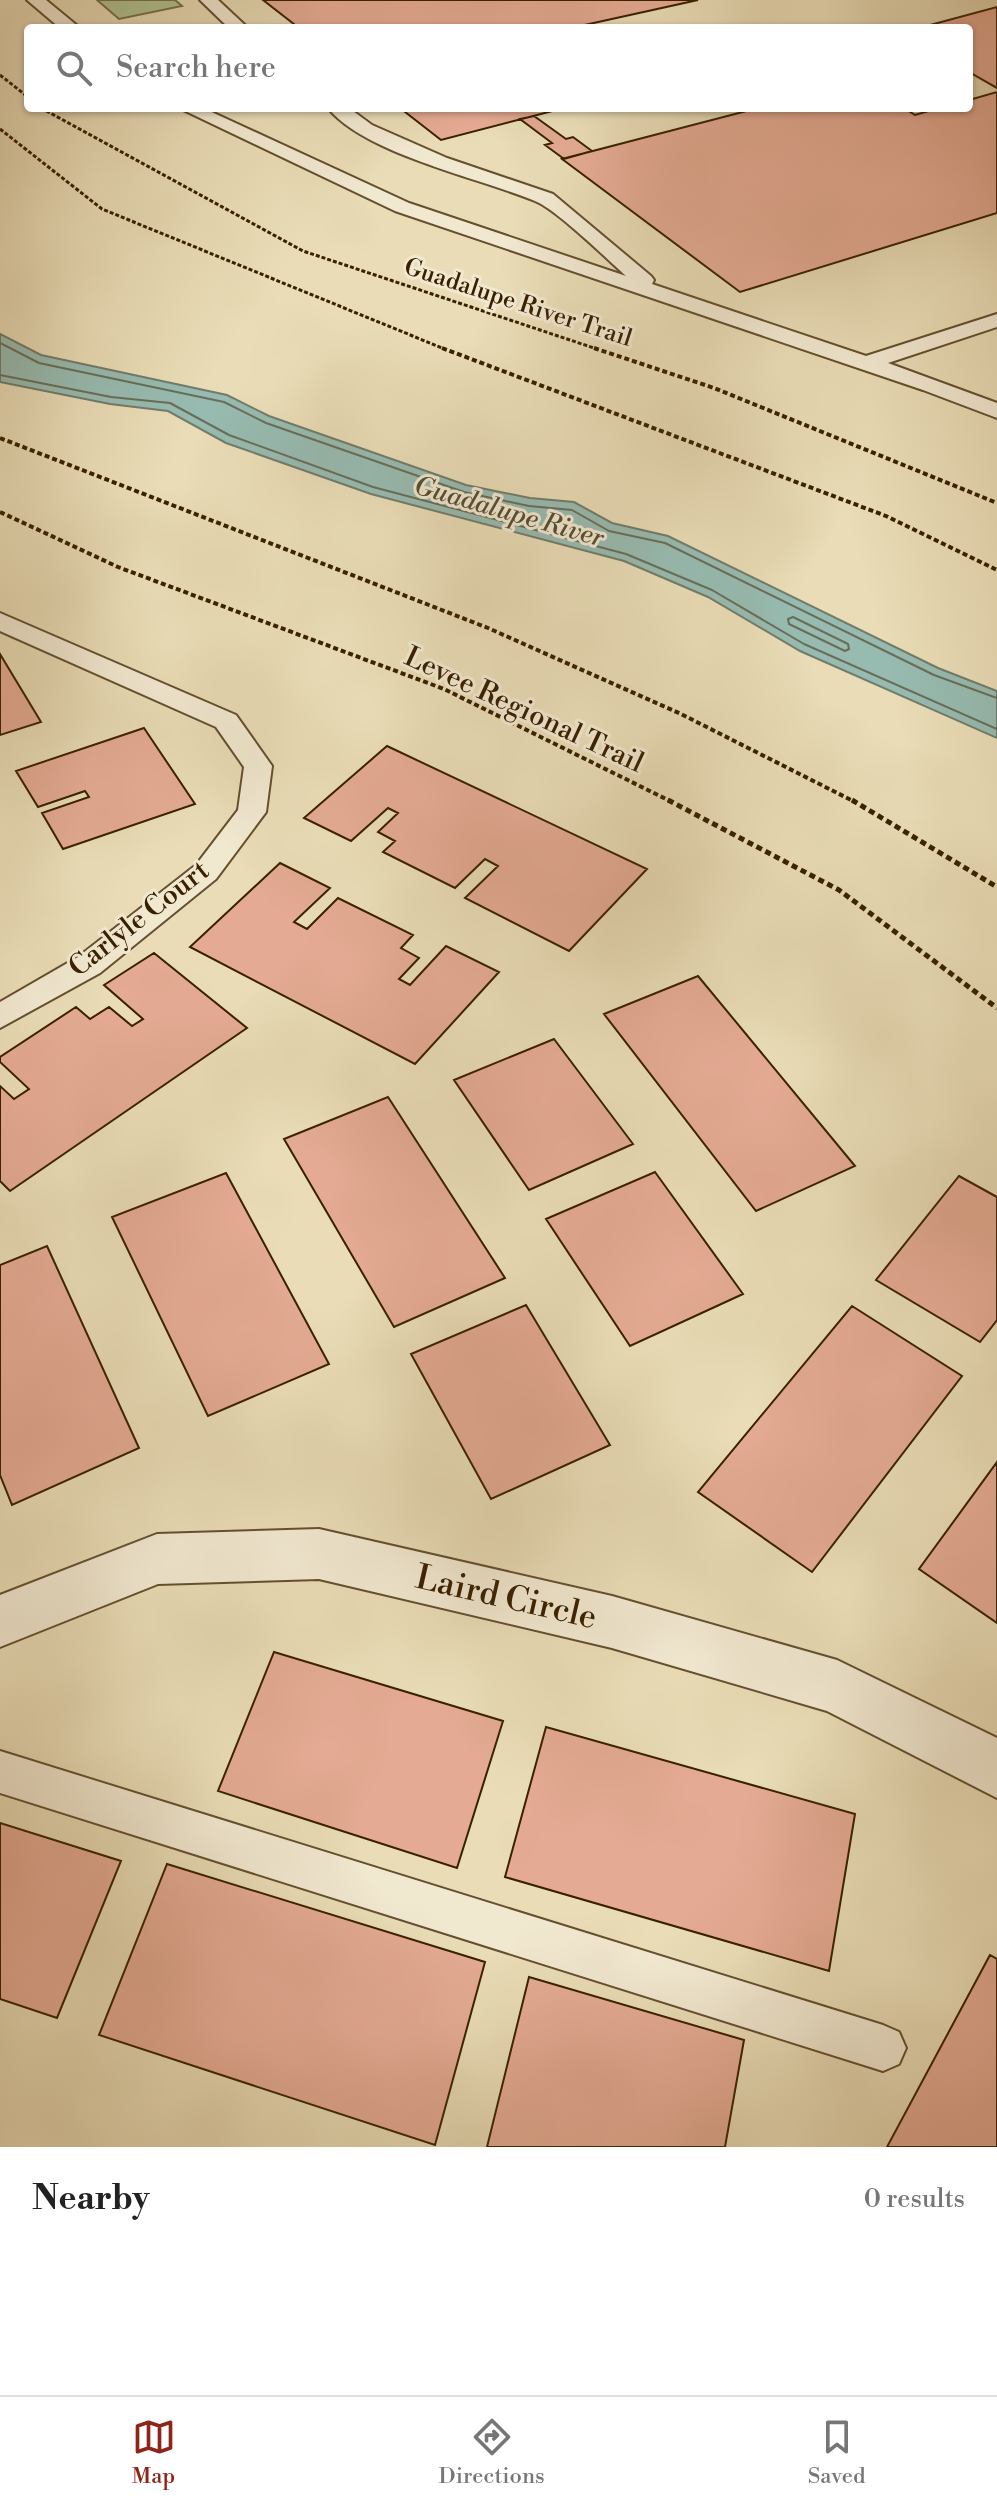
<!DOCTYPE html>
<style>
:root{--surface:#fff;--page:#f2f2f2;--text:#222;--muted:#767676;--line:#e0e0e0;--accent:#8f2418}
body{margin:0;font-family:"Libre Bodoni",serif;background:var(--page);color:var(--text)}
.list{margin:0;padding:0;list-style:none}
h2{display:flex;justify-content:space-between;align-items:center;height:104px;margin:0;padding:0 32px;font-size:34px}
h2 small{font-size:26px;font-weight:400;color:var(--muted)}
.icon{flex:none;width:44px;height:44px;fill:none;stroke:currentColor;stroke-width:2;stroke-linecap:round;stroke-linejoin:round}
.map{position:relative;flex:none;width:997px;height:2147px;overflow:hidden}
.search{position:absolute;background:var(--surface);box-shadow:0 2px 6px #0004;left:24px;right:24px;top:24px;height:88px;display:flex;align-items:center;gap:20px;box-sizing:border-box;padding:0 28px;border-radius:8px;color:var(--muted);font-size:30px}
.sheet{height:248px;background:var(--surface)}
nav{display:flex;justify-content:space-around;align-items:center;box-sizing:border-box;height:112px;border-top:2px solid var(--line);background:var(--surface);font-size:22px;color:var(--muted)}
nav a{display:grid;justify-items:center;gap:4px}
nav .on{color:var(--accent)}
.map>svg:first-child{display:block}
.green{fill:#b0c293;stroke:#74714a;stroke-width:2}
.water{fill:#97bbb1;stroke:#717d6a;stroke-width:2}
.lines{fill:none;stroke-linecap:round;stroke-linejoin:round}
.shore{stroke:#686e58;stroke-width:2}
.building{fill:#e4aa93;stroke:#392000;stroke-width:2}
.service-casing{stroke:#654f2e;stroke-width:4}
.minor-casing{stroke:#654f2e;stroke-width:4}
.path-far2{stroke:#392000;stroke-width:3;stroke-dasharray:4 2;stroke-linecap:butt}
.path-far1{stroke:#392000;stroke-width:4;stroke-dasharray:5 3;stroke-linecap:butt}
.path{stroke:#392000;stroke-width:5;stroke-dasharray:6 4;stroke-linecap:butt}
.service{fill:#f1e8d0;fill-rule:evenodd}
.minor{fill:#f1e8d0;fill-rule:evenodd}
.labels{text-anchor:middle;dominant-baseline:central;stroke-width:6;stroke-linejoin:round;paint-order:stroke}
.far-street-label{font-size:24px;fill:#392000;stroke:#f1e8d0}
.far-water-label{font-size:26px;font-style:italic;fill:#554e35;stroke:#f1e8d0}
.street-label{font-size:28px;fill:#392000;stroke:#f1e8d0}
.near-street-label{font-size:34px;fill:#392000;stroke:#f1e8d0}
</style>
<div class="map">
<svg width="997" height="2147" viewBox="0 0 997 2147">
<rect width="100%" height="100%" fill="#e9dcb6"/>
<filter id="stains"><feTurbulence type="fractalNoise" baseFrequency=".0025" numOctaves="4"/><feColorMatrix values="0 0 0 0 .2 0 0 0 0 .09 0 0 0 0 .02 0 0 0 .5 -.17"/></filter>
<radialGradient id="worn" r=".72"><stop offset=".6" stop-color="#630" stop-opacity="0"/><stop offset="1" stop-color="#630" stop-opacity=".3"/></radialGradient>
<path class="green" d="M97,0H175L182,6L119,19Z"/>
<path class="water" d="M0,334L41,355L227,395L269,416L466,485L530,498L574,502L612,523L668,536L938,668L997,691V738L800,651L708,597L624,561L371,494L226,443L168,411L110,404L0,382Z"/>
<g class="lines">
<path class="shore" d="M0,343L39,363L224,402L266,423L464,492L529,506L572,510L609,531L665,543L934,675L997,698
M0,375L111,397L170,403L229,435L373,487L626,554L712,590L804,644L997,729
M793,617L848,644L849,649L845,651L789,624L788,619Z"/>
</g>
<path class="building" d="M263,0H698L580,26L583,28H299Z
M997,7V88L969,72V28H919Z
M997,92V213L740,292L562,159L758,108H904L915,115L939,108H969V100Z
M400,108H564L441,140Z
M534,116L566,139L573,137L592,151L564,159L545,145L552,143L520,119Z
M0,654L41,722L0,735Z
M144,728L195,804L63,849L42,813L89,797L85,791L38,807L16,771Z
M387,746L647,869L569,951L465,898L498,866L485,859L455,888L383,852L395,841L378,832L398,813L388,808L351,841L304,818Z
M280,863L330,888L294,922L307,929L338,898L413,935L401,948L419,958L399,979L410,985L446,946L499,972L415,1064L190,947Z
M154,953L247,1028L10,1191L0,1181V1086L14,1099L29,1089L0,1062V1057L76,1007L90,1019L109,1007L132,1026L143,1019L104,985Z
M698,976L855,1166L756,1211L604,1014Z
M554,1039L633,1144L529,1190L454,1080Z
M388,1097L505,1278L394,1327L284,1139Z
M655,1172L743,1294L630,1346L546,1219Z
M226,1173L329,1364L208,1416L112,1217Z
M959,1176L997,1197V1320L980,1342L876,1280Z
M47,1246L139,1448L12,1505L0,1475V1265Z
M526,1305L610,1445L491,1499L411,1354Z
M852,1306L962,1376L812,1572L698,1492Z
M997,1462V1623L919,1569Z
M274,1652L503,1721L457,1868L218,1791Z
M546,1727L855,1814L829,1971L505,1877Z
M0,1823L121,1861L57,2018L0,1999Z
M167,1864L485,1962L435,2145L99,2035Z
M990,1955L997,1959V2147H887Z
M529,1977L744,2040L725,2147H487Z"/>
<g class="lines">
<g class="service-casing">
<path id="service" d="M27,0H46L80,28H60Z
M200,0H218L248,28H229Z
M179,108H203L409,203L626,276C606,258 557,210 535,201C480,178 365,154 328,108H349L372,125L447,158L553,194L651,276L654,280L652,284L866,356L997,314V327L888,363L997,403V418L923,390L395,211Z
M0,613L236,715L272,766L266,812L216,879L100,973L0,1028V1002L78,957L196,865L238,810L244,767L216,727L0,631Z
M0,1751L883,2025L899,2032L906,2048L899,2064L883,2071L0,1793Z"/>
</g>
<g class="minor-casing">
<path id="minor" d="M319,1529L612,1596L837,1660L997,1738V1798L827,1711L612,1648L319,1579L158,1584L0,1647V1595L157,1534Z"/>
</g>
<path class="path-far2" d="M0,75L28,97
M41,108L303,251L600,350
M0,129L102,209L447,350"/>
<path class="path-far1" d="M442,348L886,516L997,570
M594,348L714,388L997,503
M0,438L488,628L681,714L855,802
M0,512L118,567L444,689L672,802"/>
<path class="path" d="M668,800L839,890L997,1008
M852,800L997,887"/>
<use href="#service" class="service"/>
<use href="#minor" class="minor"/>
</g>
<g class="labels">
<g class="far-street-label">
<text transform="translate(518 303) rotate(18)">Guadalupe River Trail</text>
</g>
<g class="far-water-label">
<text transform="translate(509 512) rotate(16)">Guadalupe River</text>
</g>
<g class="street-label">
<text transform="translate(524 710) rotate(25)">Levee Regional Trail</text>
<text transform="translate(139 919) rotate(-38)">Carlyle Court</text>
</g>
<g class="near-street-label">
<text transform="translate(506 1598) rotate(13)">Laird Circle</text>
</g>
</g>
<rect width="100%" height="100%" filter="url(#stains)"/>
<rect width="100%" height="100%" fill="url(#worn)"/>
</svg>
<div class="search"><svg class="icon" aria-label="search" viewBox="0 0 24 24"><circle cx="10" cy="10" r="6"/><path d="M15 15l6 6"/></svg>Search here</div>
</div>
<section class="sheet">
<h2>Nearby<small>0 results</small></h2>
<ul class="list">
</ul>
</section>
<nav>
<a class="on"><svg class="icon" aria-label="map" viewBox="0 0 24 24"><path d="M3 6l6-2 6 2 6-2v14l-6 2-6-2-6 2zM9 4v14M15 6v14"/></svg>Map</a>
<a><svg class="icon" aria-label="directions" viewBox="0 0 24 24"><path d="M12 3l9 9-9 9-9-9zM9 14v-3h6M13 9l2 2-2 2"/></svg>Directions</a>
<a><svg class="icon" aria-label="saved" viewBox="0 0 24 24"><path d="M7 4h10v16l-5-4-5 4z"/></svg>Saved</a>
</nav>
